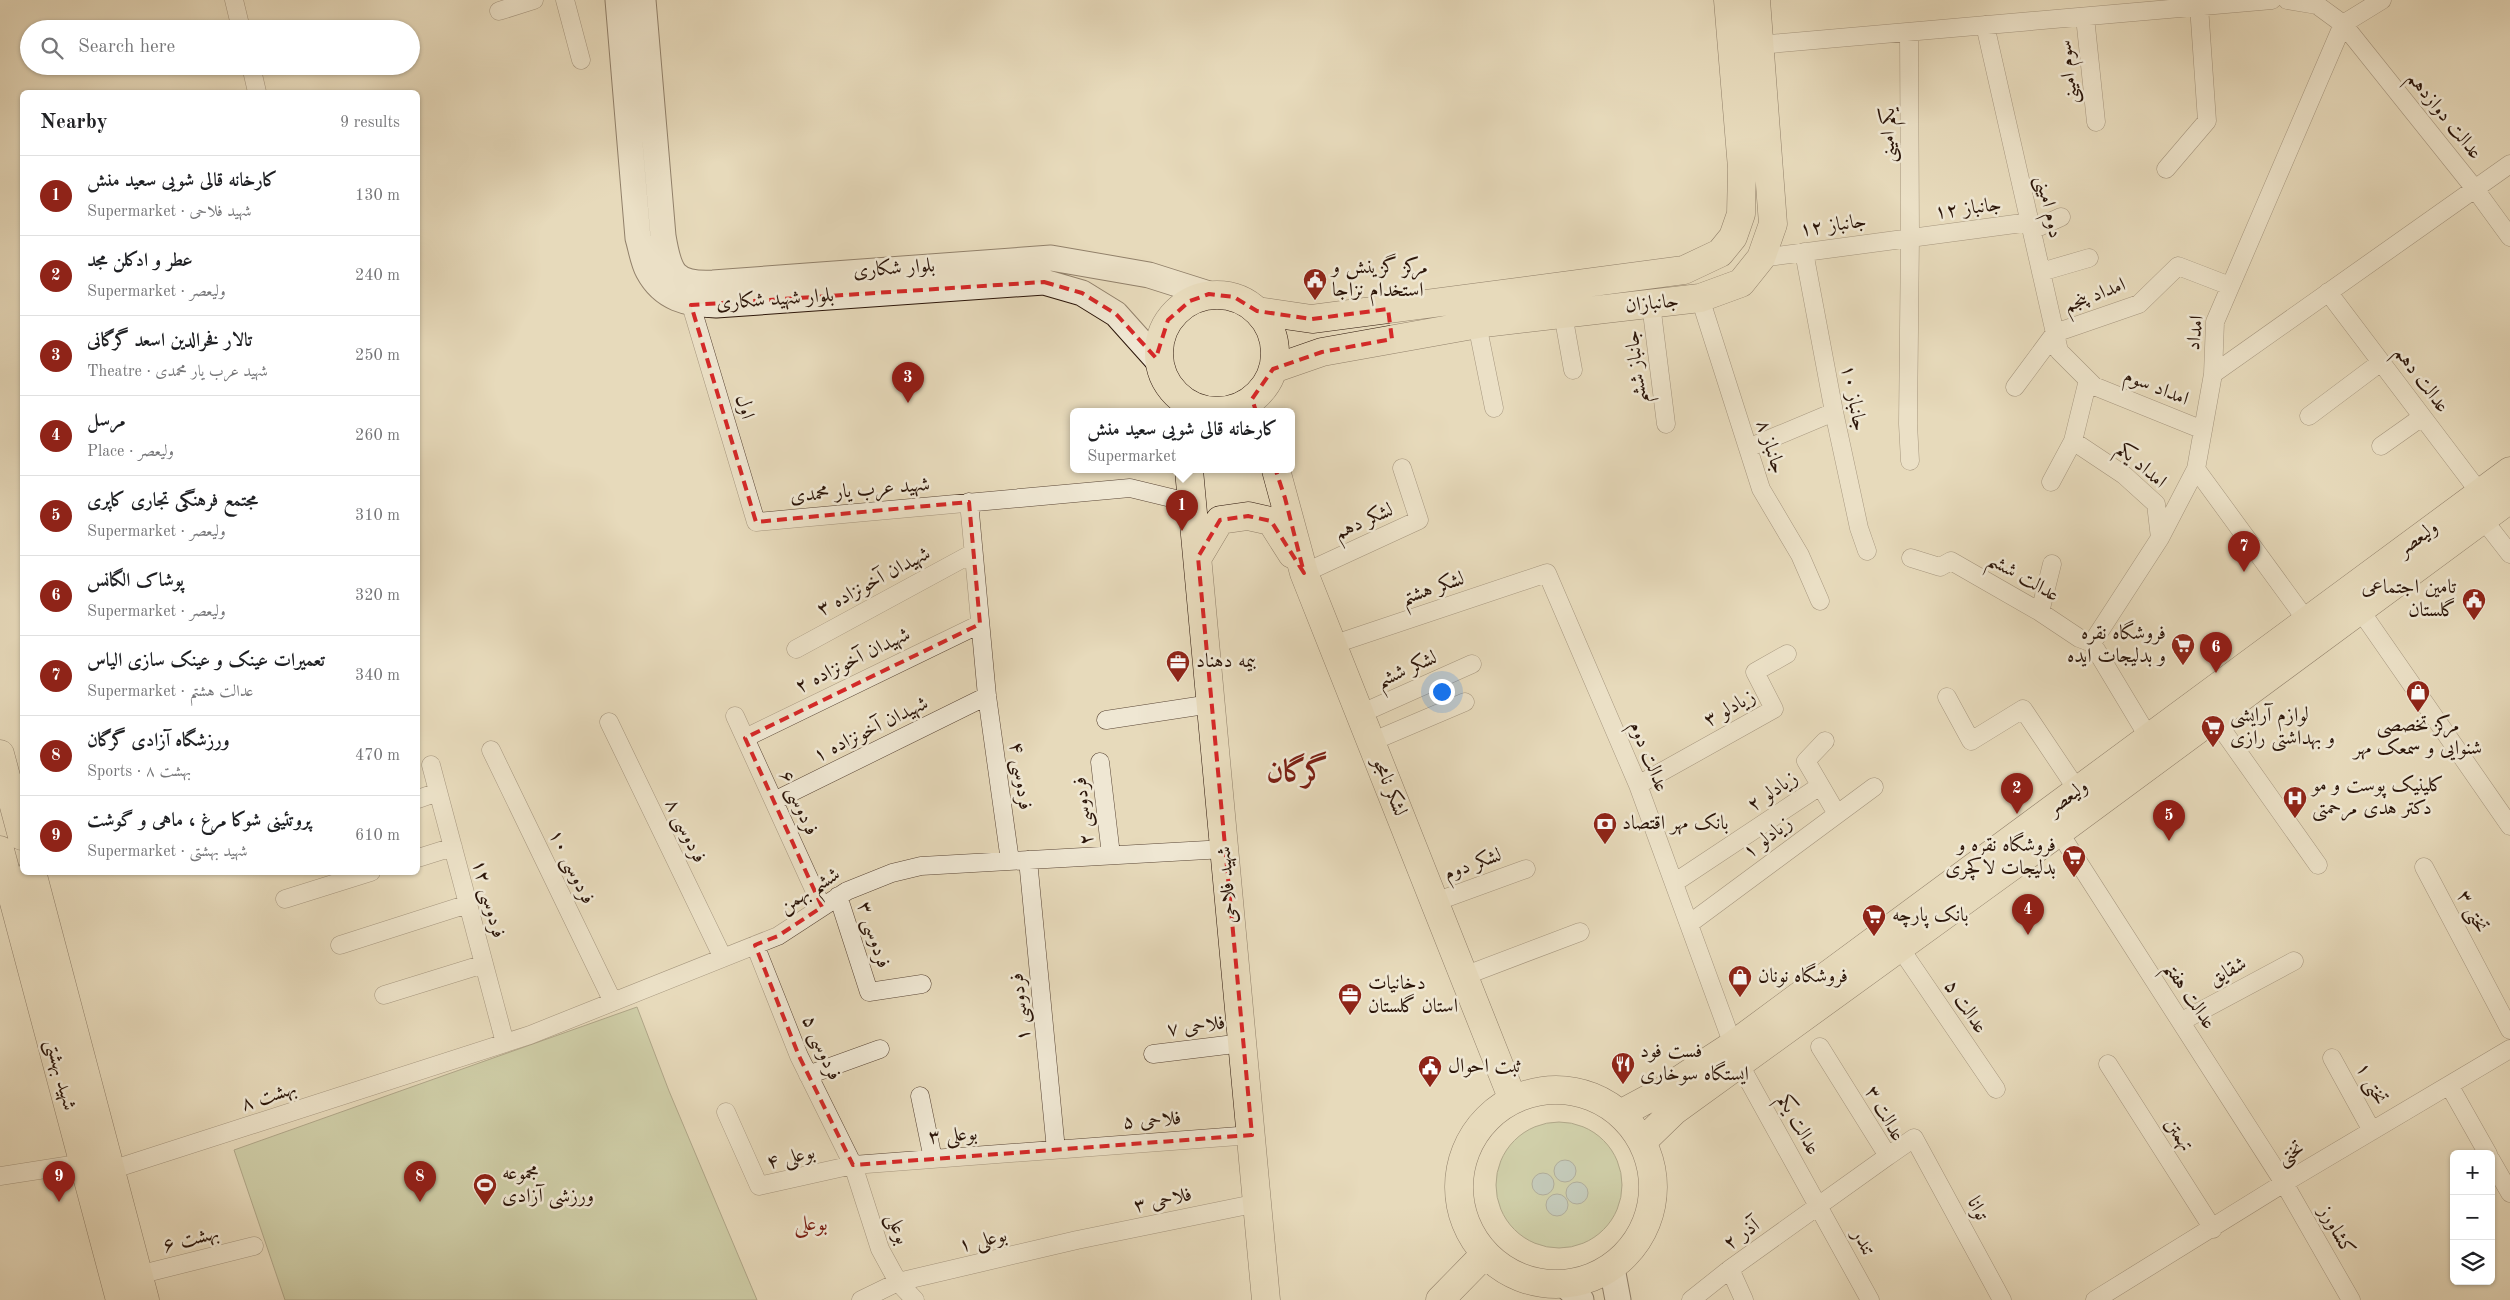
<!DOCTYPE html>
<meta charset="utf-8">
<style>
:root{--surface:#fff;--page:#f2f2f2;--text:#202124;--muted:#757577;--line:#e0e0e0;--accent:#8f2418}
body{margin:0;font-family:"Old Standard TT",Amiri,serif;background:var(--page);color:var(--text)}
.controls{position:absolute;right:15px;bottom:15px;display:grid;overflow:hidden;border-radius:8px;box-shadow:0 1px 4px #0004}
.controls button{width:45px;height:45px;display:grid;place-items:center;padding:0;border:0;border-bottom:1px solid var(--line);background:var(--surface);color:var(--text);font:25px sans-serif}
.you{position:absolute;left:1441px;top:691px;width:18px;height:18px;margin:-12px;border:4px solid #fff;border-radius:50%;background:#1a73e8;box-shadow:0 0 0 8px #1a73e833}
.badge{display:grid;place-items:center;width:32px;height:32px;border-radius:50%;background:var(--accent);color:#fff;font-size:16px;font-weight:700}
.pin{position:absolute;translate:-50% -41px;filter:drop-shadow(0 1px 2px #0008)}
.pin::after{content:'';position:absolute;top:26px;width:18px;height:15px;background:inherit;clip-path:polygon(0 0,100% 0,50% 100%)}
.popup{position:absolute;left:1070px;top:408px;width:225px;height:65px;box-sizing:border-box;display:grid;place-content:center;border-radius:8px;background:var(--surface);filter:drop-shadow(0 1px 4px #0005);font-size:16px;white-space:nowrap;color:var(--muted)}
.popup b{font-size:19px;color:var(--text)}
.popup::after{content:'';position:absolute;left:50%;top:100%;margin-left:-10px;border:10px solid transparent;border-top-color:var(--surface)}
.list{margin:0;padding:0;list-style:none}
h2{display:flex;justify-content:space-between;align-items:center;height:65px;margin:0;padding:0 20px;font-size:21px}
h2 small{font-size:16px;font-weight:400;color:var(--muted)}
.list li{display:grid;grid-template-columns:32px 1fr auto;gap:15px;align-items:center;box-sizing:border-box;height:80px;padding:0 20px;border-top:1px solid var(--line)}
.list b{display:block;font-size:19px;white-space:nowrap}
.list p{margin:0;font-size:16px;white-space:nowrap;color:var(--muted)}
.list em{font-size:16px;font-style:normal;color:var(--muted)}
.icon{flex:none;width:28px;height:28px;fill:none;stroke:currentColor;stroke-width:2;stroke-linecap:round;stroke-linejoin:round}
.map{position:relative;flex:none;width:2510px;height:1300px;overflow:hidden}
.search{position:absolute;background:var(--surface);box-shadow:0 1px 4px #0004;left:20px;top:20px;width:400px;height:55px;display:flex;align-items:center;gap:12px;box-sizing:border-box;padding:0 18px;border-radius:28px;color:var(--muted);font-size:19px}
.panel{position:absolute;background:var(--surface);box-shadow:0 1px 4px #0004;left:20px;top:90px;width:400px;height:785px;border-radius:8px}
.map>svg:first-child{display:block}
.green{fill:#b3c092;stroke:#6f6a4e}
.water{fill:#9cb8bb;stroke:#6f7774}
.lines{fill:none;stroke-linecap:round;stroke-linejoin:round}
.street-casing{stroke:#5a4636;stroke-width:19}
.secondary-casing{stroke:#2b1509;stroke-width:27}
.primary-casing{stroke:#2b1509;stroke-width:29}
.street{stroke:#efe7d3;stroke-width:18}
.secondary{stroke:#efe7d3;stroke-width:25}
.primary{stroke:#e7dabb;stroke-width:28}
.marked{fill:none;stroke:#d62828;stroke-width:4;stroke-dasharray:10 6;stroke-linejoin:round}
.labels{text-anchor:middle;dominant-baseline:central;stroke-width:5;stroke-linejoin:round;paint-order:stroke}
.street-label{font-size:20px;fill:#2b1509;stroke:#efe7d3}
.poi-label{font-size:20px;fill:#2b1509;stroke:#efe7d3;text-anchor:start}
.neighbourhood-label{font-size:21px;fill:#7a1f14;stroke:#efe7d3}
.town-label{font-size:30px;font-weight:bold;fill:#7a1f14;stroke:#efe7d3}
</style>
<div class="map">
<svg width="2510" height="1300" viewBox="0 0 2510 1300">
<rect width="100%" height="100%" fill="#e7dabb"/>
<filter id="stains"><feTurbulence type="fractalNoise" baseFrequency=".004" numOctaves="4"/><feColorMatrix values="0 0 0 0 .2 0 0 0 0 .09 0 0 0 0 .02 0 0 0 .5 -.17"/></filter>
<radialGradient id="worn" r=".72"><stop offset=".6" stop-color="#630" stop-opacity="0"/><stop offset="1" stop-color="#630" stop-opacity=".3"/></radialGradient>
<path class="green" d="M637,1007L669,1091L757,1300H285L234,1150Z
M1496 1185a63 63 0 1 1 126 0a63 63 0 1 1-126 0Z"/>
<path class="water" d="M1554 1171a11 11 0 1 1 22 0a11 11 0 1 1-22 0Z
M1532 1184a11 11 0 1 1 22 0a11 11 0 1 1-22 0Z
M1566 1193a11 11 0 1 1 22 0a11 11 0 1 1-22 0Z
M1546 1205a11 11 0 1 1 22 0a11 11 0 1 1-22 0Z"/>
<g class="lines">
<g class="street-casing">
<path id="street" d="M234,0L241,29
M565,0L581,60
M2287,0L2317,5L2343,24L2475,189L2510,237
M499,11L534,0
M2085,17L2096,122
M2343,24L2382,0
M1985,25L2059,351L2094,386L2203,430
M1909,32L1910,237L1908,424L1910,461
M1759,45L2272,0
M251,66L257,92
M2166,169L2207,121L2199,6
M2032,230L2061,217
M1804,252L1834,412L1859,528L1867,551
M1761,258L2030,222
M2041,272L2089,258
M2328,292L2480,493
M1700,298L1761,489L1800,555L1820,601
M1651,304L1666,424
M691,305L756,522L1130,488L1192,503
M1563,314L1573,370
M1477,324L1494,408
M2213,374L2510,164
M2015,387L2055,333L2139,304L2178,266L2230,286
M2309,416L2381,362
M2073,441L2124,475L2156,504L2160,538
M2381,446L2422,417
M1748,448L1834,412
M2196,469L2307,621
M2051,482L2073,441L2088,380
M969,502L987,696L1010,861
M2482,518L2510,554
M1911,558L1940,567L1951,561L2040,612L2079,638L2092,643L2149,738
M1304,573L1419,520L1402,468
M2360,610L2510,826
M2040,612L2052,564
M2092,643L2160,538L2196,469L2213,374L2215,322L2343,24
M1332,645L1547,573L1638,785L1733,1045
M796,649L973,553
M1947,697L1971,741L2023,709L2078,791
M1360,714L1472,664
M735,716L822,907
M2214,718L2318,865
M1106,720L1211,704
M609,722L723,958
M745,738L980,624
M1825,741L1806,761L1837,814
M1371,742L1465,702
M491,750L613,1002
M1100,762L1111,855
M431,765L505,1043
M1638,785L1774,709L1755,672L1787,654
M418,799L438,792
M774,801L987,696
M2059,832L2284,1183L2351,1300
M418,858L453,847
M1028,860L1056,1150
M2424,867L2510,1030
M1674,883L1820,786
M838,896L869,992L922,984
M285,899L371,872
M1435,902L1526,869
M1689,924L1874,787
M340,945L468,904
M755,945L799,1056L853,1165L880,1249L898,1282L915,1300
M1900,948L1996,1089
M1464,976L1580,932
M384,995L484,964
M2182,1021L2294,961
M1153,1054L1243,1043
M2332,1058L2372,1131
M2108,1064L2213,1229
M1740,1065L1870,1300
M808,1075L880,1049
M2449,1085L2488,1154
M920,1096L933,1159
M726,1112L759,1186L853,1165L1252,1135
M1888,1156L1914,1138L2002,1300
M2491,1160L2510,1193
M111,1170L530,1035L778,936L847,891L892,873L921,866L1225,849
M0,1176L84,1163
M1730,1269L1744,1300
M138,1275L254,1246
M861,1300L898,1282L1077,1240L1258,1203
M1691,1300L1730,1269L1888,1156L1820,1047
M2095,1300L2284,1183L2510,1049"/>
</g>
<g class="secondary-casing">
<path id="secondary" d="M618,0L638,238C641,248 643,262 648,271C663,299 687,304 716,305L1044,282L1082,293L1116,314L1159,362
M643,0L663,236C669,272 673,285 713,283L1051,258L1149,275L1209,294
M1612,1268L1618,1300
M1565,1285L1581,1300"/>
</g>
<g class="primary-casing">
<path id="primary" d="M1159 353a58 58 0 1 1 116 0a58 58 0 1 1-116 0Z
M1257,311L1312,319L1684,270L1720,253L1733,237L1741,214L1742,168L1728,0
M1273,369L1322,352L1484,323L1700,298L1741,283L1761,258L1773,224L1756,0
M1189,470L1266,1300
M1276,470L1304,573L1513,1100
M1198,557L1220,520L1248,516L1271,521L1292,554
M0,754L22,836
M0,850L120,1300
M32,872L145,1300
M1459 1187a97 97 0 1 1 194 0a97 97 0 1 1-194 0Z
M1620,1114L1661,1092L1733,1045L2510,471
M1642,1142L1674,1111L2059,832L2510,499
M1440,1300L1485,1254"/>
</g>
<use href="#street" class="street"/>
<use href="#secondary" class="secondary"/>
<use href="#primary" class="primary"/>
</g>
<path d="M0 0H2510V1300H0ZM1044,282L1082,293L1116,314L1156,358L1168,320L1190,301L1209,294L1234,297L1257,311L1312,319L1388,309L1392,339L1322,352L1273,369L1252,399L1285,498L1304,573L1271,521L1248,516L1220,520L1198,557L1252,1135L853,1165L799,1056L755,945L778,936L822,907L745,738L980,624L969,502L756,522L691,305Z" fill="#e7dabb" fill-opacity=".55" fill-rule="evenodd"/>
<path class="marked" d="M1044,282L1082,293L1116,314L1156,358L1168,320L1190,301L1209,294L1234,297L1257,311L1312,319L1388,309L1392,339L1322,352L1273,369L1252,399L1285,498L1304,573L1271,521L1248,516L1220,520L1198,557L1252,1135L853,1165L799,1056L755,945L778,936L822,907L745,738L980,624L969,502L756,522L691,305Z"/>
<defs>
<g id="civic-pin" transform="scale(1.25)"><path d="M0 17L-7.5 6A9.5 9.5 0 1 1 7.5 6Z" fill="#8f2418" stroke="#efe7d3"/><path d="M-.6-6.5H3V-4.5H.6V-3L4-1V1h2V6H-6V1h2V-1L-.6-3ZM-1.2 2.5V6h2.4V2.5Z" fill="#fff"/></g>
<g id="supermarket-pin" transform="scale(1.25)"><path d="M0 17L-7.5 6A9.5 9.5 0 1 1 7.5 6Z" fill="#8f2418" stroke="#efe7d3"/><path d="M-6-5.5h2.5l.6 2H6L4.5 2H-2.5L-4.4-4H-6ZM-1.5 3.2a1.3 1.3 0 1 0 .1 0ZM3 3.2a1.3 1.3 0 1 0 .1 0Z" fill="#fff"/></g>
<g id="office-pin" transform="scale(1.25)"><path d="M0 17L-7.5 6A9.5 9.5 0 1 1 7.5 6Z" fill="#8f2418" stroke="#efe7d3"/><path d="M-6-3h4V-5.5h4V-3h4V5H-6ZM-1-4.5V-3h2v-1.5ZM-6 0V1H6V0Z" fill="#fff"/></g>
<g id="shop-pin" transform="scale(1.25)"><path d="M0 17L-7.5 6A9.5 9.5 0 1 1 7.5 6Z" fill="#8f2418" stroke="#efe7d3"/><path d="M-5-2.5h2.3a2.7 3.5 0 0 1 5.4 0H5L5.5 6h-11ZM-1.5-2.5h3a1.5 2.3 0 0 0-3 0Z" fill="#fff"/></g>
<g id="hospital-pin" transform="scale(1.25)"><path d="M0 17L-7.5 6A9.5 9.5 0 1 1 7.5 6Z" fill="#8f2418" stroke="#efe7d3"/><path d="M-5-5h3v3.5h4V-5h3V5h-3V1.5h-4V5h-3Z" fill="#fff"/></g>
<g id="bank-pin" transform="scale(1.25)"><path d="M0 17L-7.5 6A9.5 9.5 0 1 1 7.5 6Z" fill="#8f2418" stroke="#efe7d3"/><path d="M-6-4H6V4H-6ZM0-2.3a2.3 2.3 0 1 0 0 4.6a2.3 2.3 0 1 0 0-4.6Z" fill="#fff"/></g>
<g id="restaurant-pin" transform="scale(1.25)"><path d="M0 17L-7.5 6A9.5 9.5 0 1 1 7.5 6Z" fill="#8f2418" stroke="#efe7d3"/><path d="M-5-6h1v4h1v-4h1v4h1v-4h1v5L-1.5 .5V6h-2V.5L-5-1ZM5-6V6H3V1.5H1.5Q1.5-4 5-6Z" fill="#fff"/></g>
<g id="stadium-pin" transform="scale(1.25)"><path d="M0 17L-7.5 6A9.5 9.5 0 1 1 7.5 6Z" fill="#8f2418" stroke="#efe7d3"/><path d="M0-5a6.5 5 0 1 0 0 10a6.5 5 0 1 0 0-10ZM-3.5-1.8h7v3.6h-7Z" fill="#fff"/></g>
</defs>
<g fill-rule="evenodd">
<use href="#civic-pin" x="1315" y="280"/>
<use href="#civic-pin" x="2474" y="600"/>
<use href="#supermarket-pin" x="2183" y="645"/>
<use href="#office-pin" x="1178" y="662"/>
<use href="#shop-pin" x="2418" y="692"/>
<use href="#supermarket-pin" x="2213" y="727"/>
<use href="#hospital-pin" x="2295" y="798"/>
<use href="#bank-pin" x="1605" y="824"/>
<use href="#supermarket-pin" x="2074" y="857"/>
<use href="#supermarket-pin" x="1874" y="916"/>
<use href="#shop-pin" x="1740" y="977"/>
<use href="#office-pin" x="1350" y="995"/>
<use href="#restaurant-pin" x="1623" y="1064"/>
<use href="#civic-pin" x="1430" y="1067"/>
<use href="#stadium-pin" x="485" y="1185"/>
</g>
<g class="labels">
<g class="street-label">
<text transform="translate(2069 72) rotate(-96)">سوم امینی</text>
<text transform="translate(2444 116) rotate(51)">عدالت دوازدهم</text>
<text transform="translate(1889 135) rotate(-90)">یکم امینی</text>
<text transform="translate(2048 207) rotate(77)">دوم امینی</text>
<text transform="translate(1968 209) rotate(-7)">جانباز ۱۲</text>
<text transform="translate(1833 226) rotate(-8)">۱۲ جانباز</text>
<text transform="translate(894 269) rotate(-4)">بلوار شکاری</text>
<text transform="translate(2095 296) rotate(-21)">امداد پنجم</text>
<text transform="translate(775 300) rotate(-4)">بلوار شهید شکاری</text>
<text transform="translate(1652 304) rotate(-6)">جانبازان</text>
<text transform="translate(2196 333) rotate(-83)">امداد</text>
<text transform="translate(1637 367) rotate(-97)">جانباز ششم</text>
<text transform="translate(2421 380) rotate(53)">عدالت دهم</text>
<text transform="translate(2156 388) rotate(22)">امداد سوم</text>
<text transform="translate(1853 398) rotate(79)">۱۰ جانباز</text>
<text transform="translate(744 407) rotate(74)">اول</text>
<text transform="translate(1770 447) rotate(72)">جانباز ۸</text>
<text transform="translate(2141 466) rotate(41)">امداد یکم</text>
<text transform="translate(860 491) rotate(-5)">شهید عرب یار محمدی</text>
<text transform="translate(1364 522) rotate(-24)">لشکر دهم</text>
<text transform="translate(2418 539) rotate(-36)">ولیعصر</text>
<text transform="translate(2023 578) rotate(30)">عدالت ششم</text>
<text transform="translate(874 582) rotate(-28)">۳ شهیدان آخونزاده</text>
<text transform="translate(1433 589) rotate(-19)">لشکر هشتم</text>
<text transform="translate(853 661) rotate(-26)">۲ شهیدان آخونزاده</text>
<text transform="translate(1407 670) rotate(-24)">لشکر ششم</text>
<text transform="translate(1730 709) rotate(-29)">زیادلو ۳</text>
<text transform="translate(871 730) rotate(-26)">۱ شهیدان آخونزاده</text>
<text transform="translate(1648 757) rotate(68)">عدالت دوم</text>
<text transform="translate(1020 776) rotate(82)">۴ فردوسی</text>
<text transform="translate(1389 787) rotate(68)">لشکر نامجو</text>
<text transform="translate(1773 792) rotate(-34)">زیادلو ۲</text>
<text transform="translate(2068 798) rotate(-36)">ولیعصر</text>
<text transform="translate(798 803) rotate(66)">۶ فردوسی</text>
<text transform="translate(1084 811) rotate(-96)">۲ فردوسی</text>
<text transform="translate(685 831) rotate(64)">۸ فردوسی</text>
<text transform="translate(1768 838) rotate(-37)">زیادلو ۱</text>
<text transform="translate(1473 865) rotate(-20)">لشکر دوم</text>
<text transform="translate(571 867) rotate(64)">۱۰ فردوسی</text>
<text transform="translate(1228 885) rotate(-95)">شهید فلاحی</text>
<text transform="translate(810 891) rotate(-32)">ششم بهمن</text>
<text transform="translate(488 899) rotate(75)">۱۲ فردوسی</text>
<text transform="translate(2472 912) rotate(62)">تختی ۳</text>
<text transform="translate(873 935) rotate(72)">۳ فردوسی</text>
<text transform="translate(2228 972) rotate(-28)">شقایق</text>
<text transform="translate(2189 996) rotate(56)">عدالت هفتم</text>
<text transform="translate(1021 1007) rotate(-96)">۱ فردوسی</text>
<text transform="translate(1965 1007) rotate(56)">عدالت ۵</text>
<text transform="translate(1196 1027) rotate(-7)">۷ فلاحی</text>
<text transform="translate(821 1048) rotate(66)">۵ فردوسی</text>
<text transform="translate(60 1075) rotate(75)">شهید بهشتی</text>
<text transform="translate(2371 1084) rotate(62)">۱ تختی</text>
<text transform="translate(269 1097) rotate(-18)">۸ بهشت</text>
<text transform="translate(1884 1114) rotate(61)">عدالت ۳</text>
<text transform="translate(1152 1121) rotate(-4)">۵ فلاحی</text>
<text transform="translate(1798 1125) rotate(61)">عدالت یکم</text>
<text transform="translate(2178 1135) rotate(57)">تهمتن</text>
<text transform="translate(953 1136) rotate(-4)">۳ بوعلی</text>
<text transform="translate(2291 1154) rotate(-31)">تختی</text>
<text transform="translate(791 1158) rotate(-13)">۴ بوعلی</text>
<text transform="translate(1163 1201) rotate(-12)">۳ فلاحی</text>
<text transform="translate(1977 1209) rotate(62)">توانا</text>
<text transform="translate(897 1229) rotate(69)">بوعلی</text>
<text transform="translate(2336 1231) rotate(60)">کشاورز</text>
<text transform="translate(1742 1235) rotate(-35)">۲ آذر</text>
<text transform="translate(191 1240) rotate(-14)">۶ بهشت</text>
<text transform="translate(983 1241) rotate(-13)">۱ بوعلی</text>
<text transform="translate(1863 1243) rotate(61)">تندر</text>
</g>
<g class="poi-label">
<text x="1332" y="268">مرکز گزینش و<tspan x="1332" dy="23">استخدام نزاجا</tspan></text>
<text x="2456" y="588" text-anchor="end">تامین اجتماعی<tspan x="2456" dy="23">گلستان</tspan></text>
<text x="2166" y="634" text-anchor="end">فروشگاه نقره<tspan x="2166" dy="23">و بدلیجات ایده</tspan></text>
<text x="1196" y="662">بیمه دهناد</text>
<text x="2230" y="716">لوازم آرایشی<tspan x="2230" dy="23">و بهداشتی رازی</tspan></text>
<text x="2418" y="726" text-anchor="middle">مرکز تخصصی<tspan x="2418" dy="23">شنوایی و سمعک مهر</tspan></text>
<text x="2312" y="786">کلینیک پوست و مو<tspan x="2312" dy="23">دکتر هدی مرحمتی</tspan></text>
<text x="1622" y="824">بانک مهر اقتصاد</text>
<text x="2056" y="846" text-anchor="end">فروشگاه نقره و<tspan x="2056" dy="23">بدلیجات لاکچری</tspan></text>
<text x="1892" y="916">بانک پارچه</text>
<text x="1758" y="977">فروشگاه نونان</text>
<text x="1368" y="984">دخانیات<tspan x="1368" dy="23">استان گلستان</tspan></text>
<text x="1640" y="1052">فست فود<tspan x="1640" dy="23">ایستگاه سوخاری</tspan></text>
<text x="1448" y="1067">ثبت احوال</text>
<text x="502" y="1174">مجموعه<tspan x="502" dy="23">ورزشی آزادی</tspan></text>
</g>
<g class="neighbourhood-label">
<text x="811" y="1224">بوعلی</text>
</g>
<g class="town-label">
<text x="1297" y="773">گرگان</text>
</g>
</g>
<rect width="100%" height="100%" filter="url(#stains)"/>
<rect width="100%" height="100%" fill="url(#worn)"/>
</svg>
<div class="controls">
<button>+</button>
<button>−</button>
<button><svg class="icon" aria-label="layers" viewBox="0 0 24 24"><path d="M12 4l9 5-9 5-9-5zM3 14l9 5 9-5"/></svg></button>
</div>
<div class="you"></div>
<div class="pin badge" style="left:1182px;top:531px">1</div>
<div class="popup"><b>کارخانه قالی شویی سعید منش</b>Supermarket</div>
<div class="pin badge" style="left:2017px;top:814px">2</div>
<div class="pin badge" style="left:908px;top:403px">3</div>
<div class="pin badge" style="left:2028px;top:935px">4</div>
<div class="pin badge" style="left:2169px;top:841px">5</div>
<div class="pin badge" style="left:2216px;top:673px">6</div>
<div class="pin badge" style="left:2244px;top:572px">7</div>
<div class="pin badge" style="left:420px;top:1202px">8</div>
<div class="pin badge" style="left:59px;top:1202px">9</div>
<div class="search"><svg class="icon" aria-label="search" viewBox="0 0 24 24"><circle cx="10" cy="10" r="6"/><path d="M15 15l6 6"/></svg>Search here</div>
<section class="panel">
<h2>Nearby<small>9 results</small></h2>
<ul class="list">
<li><span class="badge">1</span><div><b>کارخانه قالی شویی سعید منش</b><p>Supermarket · شهید فلاحی</p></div><em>130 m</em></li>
<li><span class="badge">2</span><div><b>عطر و ادکلن مجد</b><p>Supermarket · ولیعصر</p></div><em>240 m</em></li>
<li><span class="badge">3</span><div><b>تالار فخرالدین اسعد گرگانی</b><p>Theatre · شهید عرب یار محمدی</p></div><em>250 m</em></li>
<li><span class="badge">4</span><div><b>مرسل</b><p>Place · ولیعصر</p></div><em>260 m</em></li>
<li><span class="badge">5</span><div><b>مجتمع فرهنگی تجاری کاپری</b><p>Supermarket · ولیعصر</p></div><em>310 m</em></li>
<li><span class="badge">6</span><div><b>پوشاک الگانس</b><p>Supermarket · ولیعصر</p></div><em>320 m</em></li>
<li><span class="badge">7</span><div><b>تعمیرات عینک و عینک سازی الیاس</b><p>Supermarket · عدالت هشتم</p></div><em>340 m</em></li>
<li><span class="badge">8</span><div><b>ورزشگاه آزادی گرگان</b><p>Sports · ۸ بهشت</p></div><em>470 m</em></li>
<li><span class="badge">9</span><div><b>پروتئینی شوکا مرغ‌ ، ماهی و گوشت</b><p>Supermarket · شهید بهشتی</p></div><em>610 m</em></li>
</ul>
</section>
</div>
